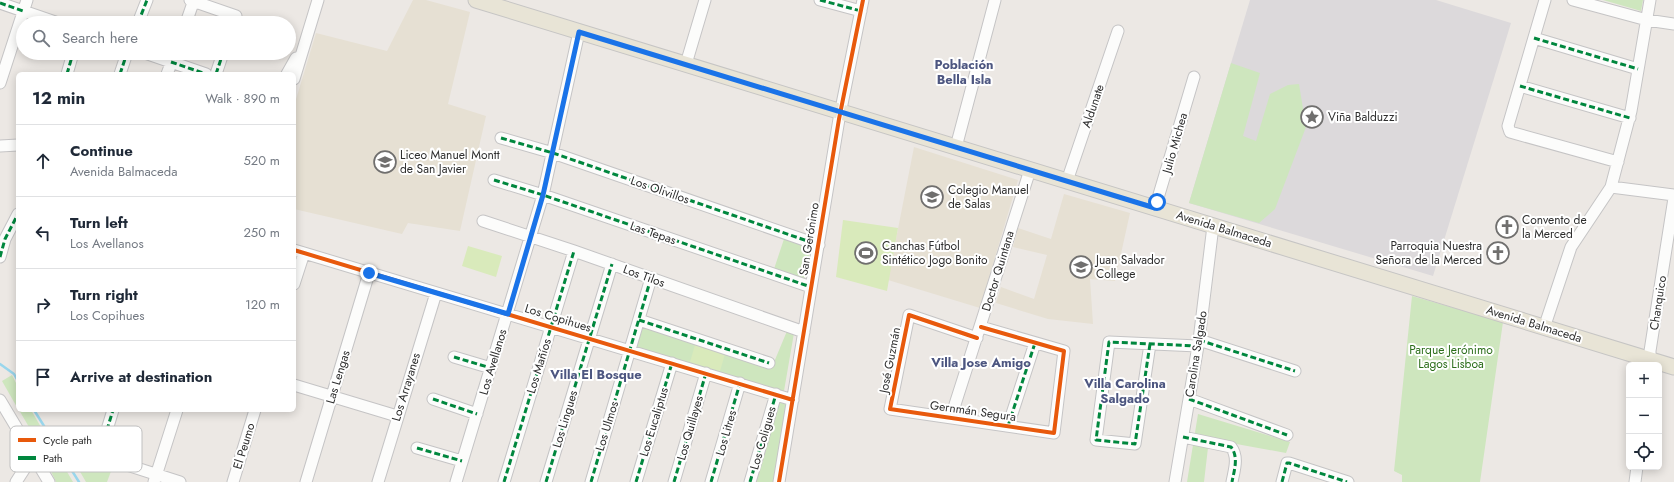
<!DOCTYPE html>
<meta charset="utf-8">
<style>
:root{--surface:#fff;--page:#f6f6f7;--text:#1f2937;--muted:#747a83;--line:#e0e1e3}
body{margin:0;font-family:Jost,sans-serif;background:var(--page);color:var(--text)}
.controls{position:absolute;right:12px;bottom:12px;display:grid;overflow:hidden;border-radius:6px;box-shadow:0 2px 10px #0003}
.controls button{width:36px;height:36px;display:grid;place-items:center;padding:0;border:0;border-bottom:1px solid var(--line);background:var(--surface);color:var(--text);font:20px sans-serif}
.stop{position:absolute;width:12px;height:12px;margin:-9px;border:3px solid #1a73e8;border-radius:50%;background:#fff}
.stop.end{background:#1a73e8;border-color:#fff;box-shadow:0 1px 4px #0008}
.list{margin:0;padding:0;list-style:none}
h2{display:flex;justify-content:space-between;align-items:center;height:52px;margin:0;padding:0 16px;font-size:17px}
h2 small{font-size:13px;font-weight:400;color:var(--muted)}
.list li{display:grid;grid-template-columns:26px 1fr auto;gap:12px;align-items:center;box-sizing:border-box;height:72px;padding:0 16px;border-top:1px solid var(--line)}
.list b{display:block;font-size:15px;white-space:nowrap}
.list p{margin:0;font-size:13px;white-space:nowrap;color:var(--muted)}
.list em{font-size:13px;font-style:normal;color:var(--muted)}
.icon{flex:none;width:22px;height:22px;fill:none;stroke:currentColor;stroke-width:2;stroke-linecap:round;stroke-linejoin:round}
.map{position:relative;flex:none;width:1674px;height:482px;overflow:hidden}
.search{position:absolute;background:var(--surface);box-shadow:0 2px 10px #0003;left:16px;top:16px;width:280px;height:44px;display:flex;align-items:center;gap:10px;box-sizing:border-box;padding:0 14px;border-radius:22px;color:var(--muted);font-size:15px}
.panel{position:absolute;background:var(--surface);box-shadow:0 2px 10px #0003;left:16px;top:72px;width:280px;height:340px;border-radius:6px}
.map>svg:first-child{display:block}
.industrial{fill:#dcd9db}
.education{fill:#e6e0d3}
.green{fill:#cee6be}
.pitch{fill:#d9eabb}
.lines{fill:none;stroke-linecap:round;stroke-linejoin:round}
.stream{stroke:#99d6ec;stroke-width:2.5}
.minor-casing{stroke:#c5c4c5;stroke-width:13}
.major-casing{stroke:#c6c5c4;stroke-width:17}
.minor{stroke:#fcfcfb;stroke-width:11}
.major{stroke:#e8e4d6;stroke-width:15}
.quiet{stroke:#00873e;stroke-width:3;stroke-dasharray:6 3;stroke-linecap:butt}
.cycleway-casing{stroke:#fff;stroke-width:6}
.cycleway{stroke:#e8590c;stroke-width:4}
.route{stroke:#1a73e8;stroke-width:5}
.labels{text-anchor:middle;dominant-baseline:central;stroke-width:4;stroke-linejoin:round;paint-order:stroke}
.street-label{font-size:12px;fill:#2e2e2e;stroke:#fff}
.poi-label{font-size:12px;fill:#2e2e2e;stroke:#fff;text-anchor:start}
.park-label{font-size:12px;fill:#2c6e1b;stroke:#fff}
.neighbourhood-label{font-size:13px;font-weight:bold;fill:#4d5680;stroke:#fff}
.key{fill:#fff;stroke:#c0c0c0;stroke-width:1}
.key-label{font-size:11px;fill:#2e2e2e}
</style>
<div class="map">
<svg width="1674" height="482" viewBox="0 0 1674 482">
<rect width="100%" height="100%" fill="#ece8e4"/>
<path class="industrial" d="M1250,0H1436L1511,23L1433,276L1189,203Z"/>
<path class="education" d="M413,0H426L470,12L448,104L486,116L460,231L408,223L402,234L294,209V106L316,33L387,51Z
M914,147L1018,180L980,308L888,280Z
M1064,194L1130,213L1115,281L1090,279L1093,324L1048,319L996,303L1001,287L1034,299L1047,255L1013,247L1018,228L1051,239Z"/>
<path class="green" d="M1603,0H1643L1641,11Z
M1231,63L1260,73L1243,136L1256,141L1270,94L1288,85L1299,84L1306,127L1275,209L1259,223L1189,203Z
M784,239L811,247L804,281L774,269Z
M1412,296L1503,322L1480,482H1402V475L1394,471Z
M636,322L772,367L787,331L794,333L784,391L626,347Z
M12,375L18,387V409L2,381Z
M774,397L790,402L774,482H748Z
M19,410H31L73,482H56L36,439Z
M1198,414L1290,442L1286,453L1209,439L1204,482H1187Z
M68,451L113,466L107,482H86Z"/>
<path class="pitch" d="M843,220L898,228L887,291L836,277Z
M468,246L502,256L496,277L462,266Z
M695,345L725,354L720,371L690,362Z"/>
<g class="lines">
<path class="stream" d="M0,364L14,374L18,381
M34,410L79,482"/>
<g class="minor-casing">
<path id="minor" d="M190,0L236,16L234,23
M820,0L861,11
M1545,0L1508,126L1510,132L1618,162
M1573,0L1647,20L1674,24
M0,3L58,23
M138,23L147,0
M186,23L194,0
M1534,38L1638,69
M145,53L206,74
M686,64L705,0
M67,74L73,53
M120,74L127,53
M167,74L175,53
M216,74L223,53
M287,74L296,58
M294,79L318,0
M0,83L27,0
M1520,86L1630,118
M501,138L553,153L819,245
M0,146L18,145
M956,147L995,0
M494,180L543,195L811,287
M1067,181L1118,31
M1611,187L1674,195
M1155,208L1194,77
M483,221L574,251L804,332
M294,250L793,400
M0,257L5,239L18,214
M294,284L304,253
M639,320L769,363
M1544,328L1571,247L1611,187L1631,111L1650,0
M977,338L909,315L890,409L1054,433L1064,351L981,327
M1199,340L1295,371
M1150,344L1135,444L1096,440L1109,342L1198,346
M454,357L491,368
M1650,365V351L1674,198
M294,385L397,416
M433,399L477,414
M1189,399L1287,435
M0,400L49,482
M113,410L99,456L180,482
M951,417L1030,170
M1008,426L1035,343
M1183,437L1231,447C1239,457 1234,471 1232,482
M417,448L462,461
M16,482L34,454
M154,482L177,410
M233,482L255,410
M306,482L369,273
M378,482L436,293
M456,482L543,195L579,32
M504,482L574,251
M546,482L612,264
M591,482L651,278
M636,482L672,363
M674,482L706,373
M711,482L740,383
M750,482L776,394
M779,482L839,119L863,0
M1175,482L1199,340L1213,226
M1282,482L1287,463H1289L1348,482
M1635,482L1637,467"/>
</g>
<g class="major-casing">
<path id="major" d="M476,0L1674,367"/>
</g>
<use href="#minor" class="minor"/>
<use href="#major" class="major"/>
<path class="quiet" d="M820,0L861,11
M0,3L23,11
M138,23L147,0
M234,23L236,16
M1534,38L1638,69
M171,62L206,74
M67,74L73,53
M120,74L127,53
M216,74L223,53
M1520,86L1630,118
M501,138L553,153L819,245
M494,180L543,195L811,287
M0,257L5,239L18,214
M639,320L769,363
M1199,340L1295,371
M1150,344L1135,444L1096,440L1109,342L1198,346
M454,357L491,368
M433,399L477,414
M1189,399L1287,435
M1008,426L1035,343
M1183,437L1231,447C1239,457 1234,471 1232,482
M417,448L462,461
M99,456L113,410
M504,482L574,251
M546,482L612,264
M591,482L651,278
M636,482L672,363
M674,482L706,373
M711,482L740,383
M750,482L776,394
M1282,482L1287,463H1289L1347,482"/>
<g class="cycleway-casing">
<path id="cycleway" d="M294,250L793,400
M977,338L909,315L890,409L1054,433L1064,351L981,327
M779,482L839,119L863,0"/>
</g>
<use href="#cycleway" class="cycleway"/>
</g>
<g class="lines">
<path class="route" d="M369,273L508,314L543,195L579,32L1155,208L1157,202"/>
</g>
<defs>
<g id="sight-ring" transform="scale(1.15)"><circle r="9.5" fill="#fff" stroke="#706f6e" stroke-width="1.5"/><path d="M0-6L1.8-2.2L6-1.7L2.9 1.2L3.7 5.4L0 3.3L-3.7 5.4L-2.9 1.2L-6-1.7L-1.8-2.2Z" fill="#706f6e"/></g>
<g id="school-ring" transform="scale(1.15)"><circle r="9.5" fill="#fff" stroke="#706f6e" stroke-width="1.5"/><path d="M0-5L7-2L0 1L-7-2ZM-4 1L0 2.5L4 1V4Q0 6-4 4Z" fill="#706f6e"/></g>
<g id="church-ring" transform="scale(1.15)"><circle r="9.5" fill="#fff" stroke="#706f6e" stroke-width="1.5"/><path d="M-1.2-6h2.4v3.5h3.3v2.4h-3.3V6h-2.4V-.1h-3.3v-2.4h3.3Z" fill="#706f6e"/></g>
<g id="stadium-ring" transform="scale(1.15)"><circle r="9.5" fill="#fff" stroke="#706f6e" stroke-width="1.5"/><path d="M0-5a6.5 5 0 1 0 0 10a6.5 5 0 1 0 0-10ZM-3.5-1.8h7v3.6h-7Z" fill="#706f6e"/></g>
</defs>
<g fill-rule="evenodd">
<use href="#sight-ring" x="1312" y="117"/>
<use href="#school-ring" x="385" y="162"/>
<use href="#school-ring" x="932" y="197"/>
<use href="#church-ring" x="1507" y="227"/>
<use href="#stadium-ring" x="866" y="253"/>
<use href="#church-ring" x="1498" y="253"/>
<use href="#school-ring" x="1081" y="267"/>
</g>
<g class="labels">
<g class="street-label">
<text transform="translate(1093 106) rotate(-71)">Aldunate</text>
<text transform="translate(1175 143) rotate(-74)">Julio Michea</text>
<text transform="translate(660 190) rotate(19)">Los Olivillos</text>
<text transform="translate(1224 229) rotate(17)">Avenida Balmaceda</text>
<text transform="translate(653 233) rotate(19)">Las Tepas</text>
<text transform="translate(809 239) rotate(-81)">San Gerónimo</text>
<text transform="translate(998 271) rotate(-73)">Doctor Quintana</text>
<text transform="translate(644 276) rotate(20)">Los Tilos</text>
<text transform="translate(1658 303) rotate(-81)">Chanquico</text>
<text transform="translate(558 318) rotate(17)">Los Copihues</text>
<text transform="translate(1534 324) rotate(17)">Avenida Balmaceda</text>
<text transform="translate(1196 354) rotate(-81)">Carolina Salgado</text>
<text transform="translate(890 360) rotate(-79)">José Guzmán</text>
<text transform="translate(493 362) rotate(-73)">Los Avellanos</text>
<text transform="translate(539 366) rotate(-73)">Los Mañíos</text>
<text transform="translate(338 377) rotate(-73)">Las Lengas</text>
<text transform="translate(406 387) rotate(-73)">Los Arrayanes</text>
<text transform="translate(973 411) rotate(8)">Gernmán Segura</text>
<text transform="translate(565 419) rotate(-73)">Los Lingues</text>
<text transform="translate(654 422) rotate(-73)">Los Eucaliptus</text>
<text transform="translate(607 426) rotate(-73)">Los Ulmos</text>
<text transform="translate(690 428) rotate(-74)">Los Quillayes</text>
<text transform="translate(726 433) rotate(-74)">Los Litres</text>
<text transform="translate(763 438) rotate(-74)">Los Coligues</text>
<text transform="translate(244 446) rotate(-73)">El Peumo</text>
</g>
<g class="poi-label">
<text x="1328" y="117">Viña Balduzzi</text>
<text x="400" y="155">Liceo Manuel Montt<tspan x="400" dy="14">de San Javier</tspan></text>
<text x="948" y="190">Colegio Manuel<tspan x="948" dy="14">de Salas</tspan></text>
<text x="1522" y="220">Convento de<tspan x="1522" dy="14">la Merced</tspan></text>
<text x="882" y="246">Canchas Fútbol<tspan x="882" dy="14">Sintético Jogo Bonito</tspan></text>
<text x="1482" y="246" text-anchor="end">Parroquia Nuestra<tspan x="1482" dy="14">Señora de la Merced</tspan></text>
<text x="1096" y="260">Juan Salvador<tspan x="1096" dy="14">College</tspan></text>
</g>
<g class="park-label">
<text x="1451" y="350">Parque Jerónimo<tspan x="1451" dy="14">Lagos Lisboa</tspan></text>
</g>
<g class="neighbourhood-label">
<text x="964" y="64">Población<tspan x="964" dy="15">Bella Isla</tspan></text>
<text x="981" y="362">Villa Jose Amigo</text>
<text x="596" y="374">Villa El Bosque</text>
<text x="1125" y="383">Villa Carolina<tspan x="1125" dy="15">Salgado</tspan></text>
</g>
</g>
<rect x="10" y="426" width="132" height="46" rx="6" class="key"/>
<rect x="18" y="438" width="18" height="4" fill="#e8590c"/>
<rect x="18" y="456" width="18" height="4" fill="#00873e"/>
<g class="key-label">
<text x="43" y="444">Cycle path</text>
<text x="43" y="462">Path</text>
</g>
</svg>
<div class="controls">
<button>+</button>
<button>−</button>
<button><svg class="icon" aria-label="locate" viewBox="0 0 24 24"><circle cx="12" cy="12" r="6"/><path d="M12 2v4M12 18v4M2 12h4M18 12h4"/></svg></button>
</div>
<div class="stop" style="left:1157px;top:202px"></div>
<div class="stop end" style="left:369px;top:273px"></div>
<div class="search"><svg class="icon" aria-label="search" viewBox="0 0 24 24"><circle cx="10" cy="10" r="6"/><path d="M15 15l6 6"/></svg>Search here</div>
<section class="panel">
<h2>12 min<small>Walk · 890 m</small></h2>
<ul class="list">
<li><svg class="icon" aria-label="ahead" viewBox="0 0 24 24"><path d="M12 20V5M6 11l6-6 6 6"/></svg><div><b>Continue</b><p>Avenida Balmaceda</p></div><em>520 m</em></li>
<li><svg class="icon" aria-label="left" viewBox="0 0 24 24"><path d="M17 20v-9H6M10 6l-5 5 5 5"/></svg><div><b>Turn left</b><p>Los Avellanos</p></div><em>250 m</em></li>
<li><svg class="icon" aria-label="right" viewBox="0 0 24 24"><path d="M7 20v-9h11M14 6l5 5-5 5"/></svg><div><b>Turn right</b><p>Los Copihues</p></div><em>120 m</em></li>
<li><svg class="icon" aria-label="arrive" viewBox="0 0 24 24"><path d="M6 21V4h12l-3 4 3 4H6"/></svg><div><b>Arrive at destination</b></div></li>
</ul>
</section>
</div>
